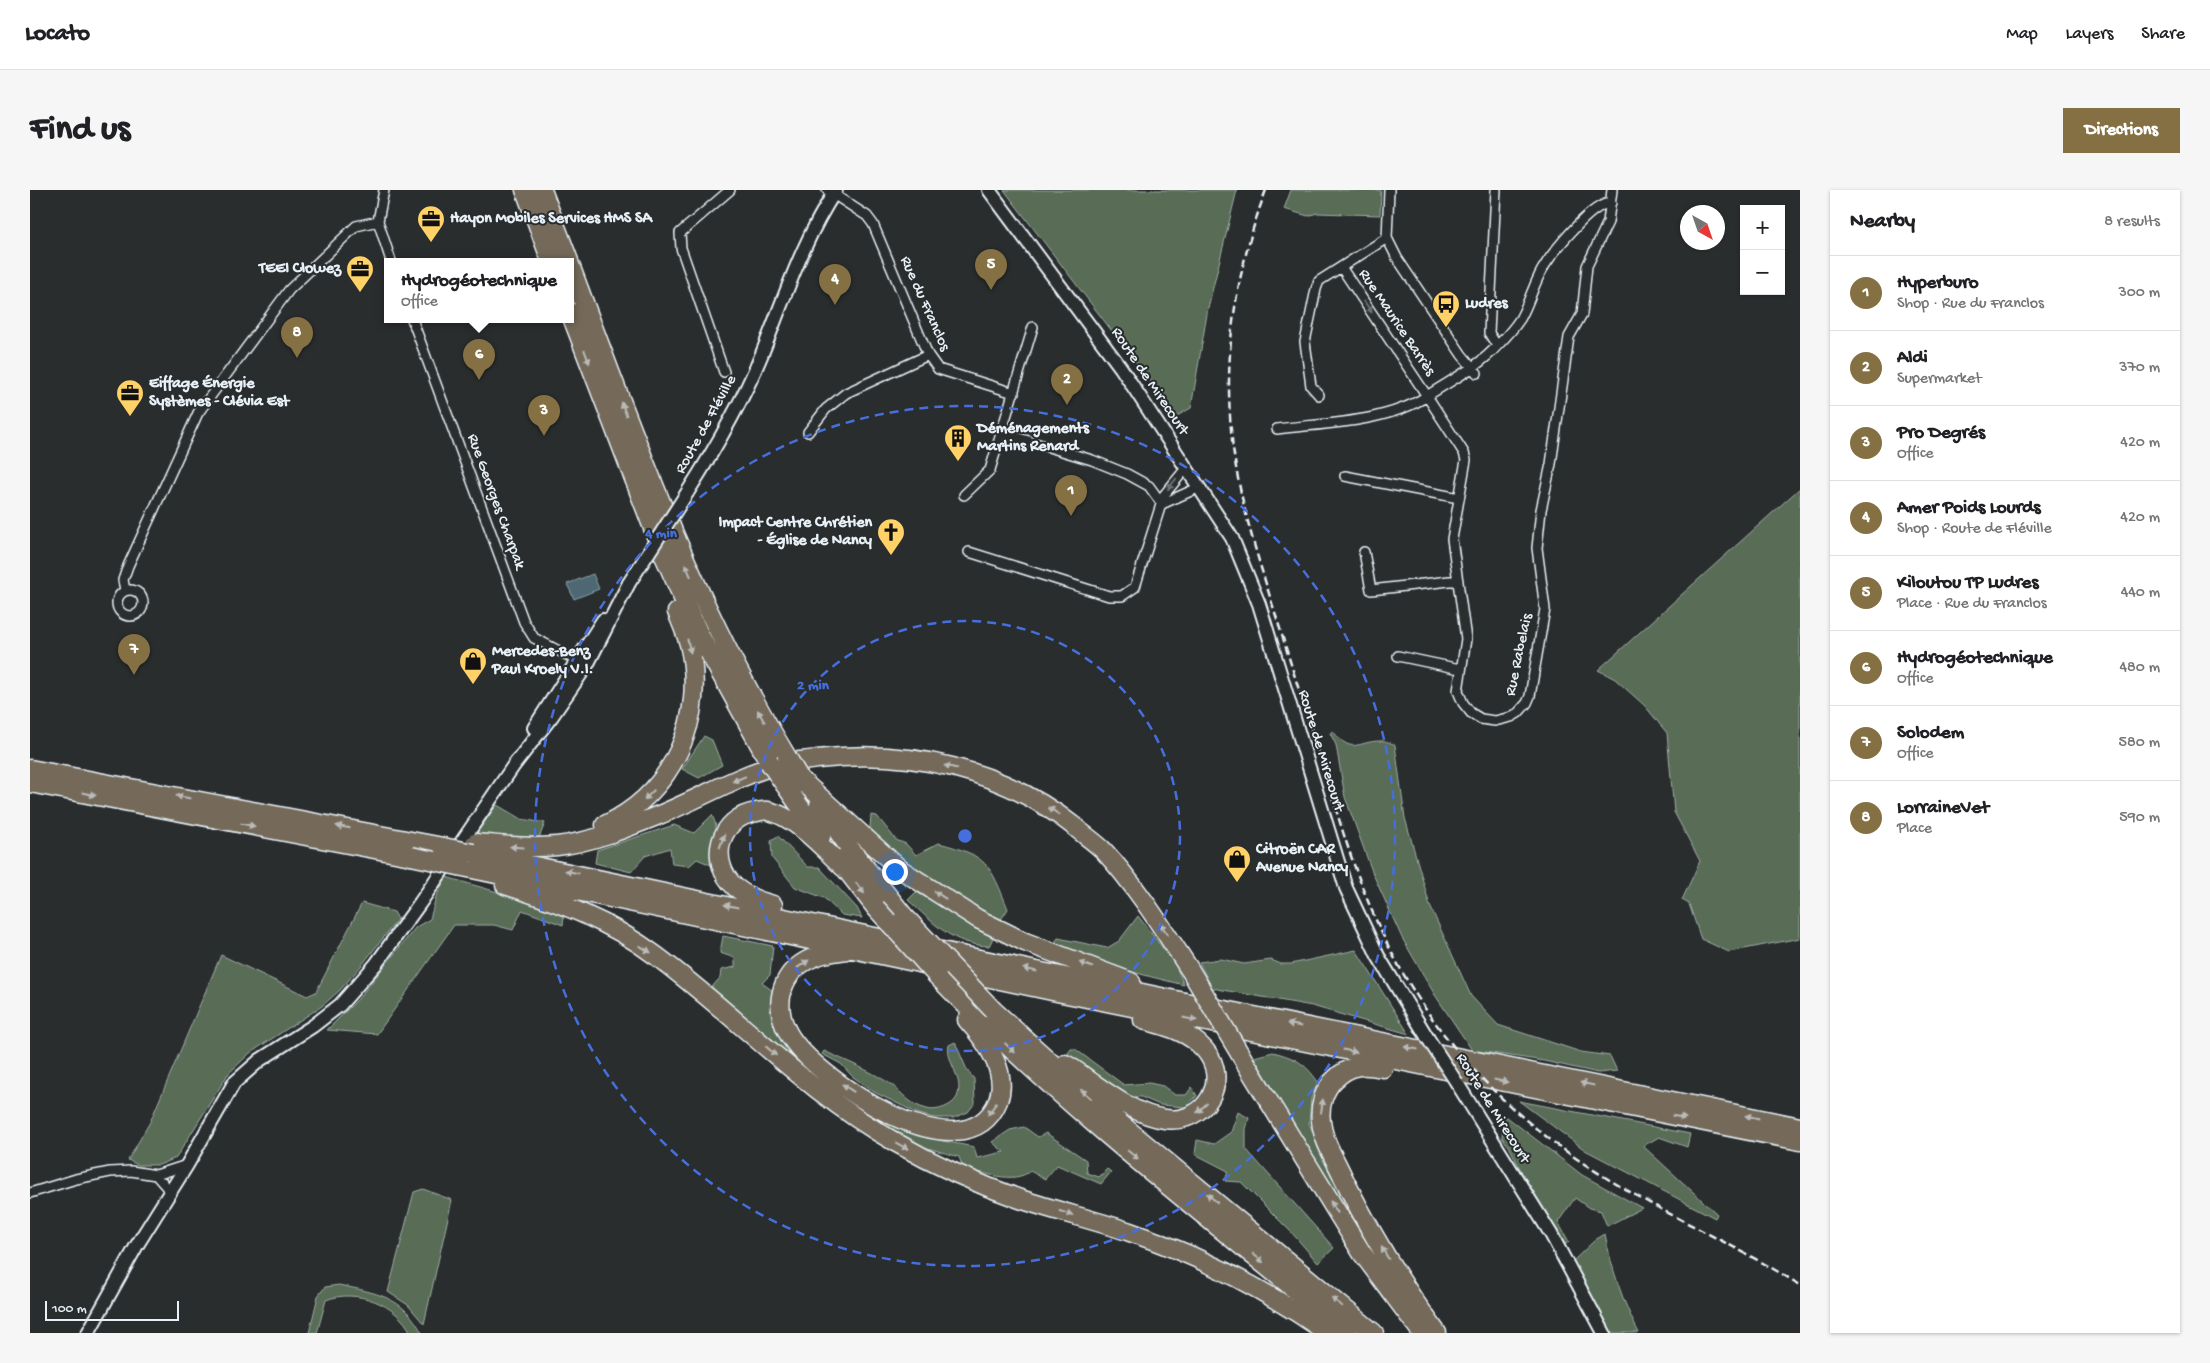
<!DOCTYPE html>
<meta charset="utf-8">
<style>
:root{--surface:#fff;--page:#f6f6f6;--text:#202124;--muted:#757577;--line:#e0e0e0;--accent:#847042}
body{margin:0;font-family:"Gochi Hand",sans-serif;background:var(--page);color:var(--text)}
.controls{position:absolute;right:15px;top:15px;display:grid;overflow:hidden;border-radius:0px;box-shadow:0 1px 4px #0004}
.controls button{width:45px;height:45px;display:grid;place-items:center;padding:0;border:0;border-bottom:1px solid var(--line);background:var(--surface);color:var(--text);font:25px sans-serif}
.compass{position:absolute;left:1650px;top:15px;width:45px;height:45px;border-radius:50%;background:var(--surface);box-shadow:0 1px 4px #0004;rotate:140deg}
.scale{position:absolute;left:15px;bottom:12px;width:134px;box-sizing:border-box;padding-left:5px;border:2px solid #e8f1f8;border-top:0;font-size:14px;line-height:18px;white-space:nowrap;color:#e8f1f8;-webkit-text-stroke:4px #2a2d2e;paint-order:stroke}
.you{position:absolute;left:864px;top:681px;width:18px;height:18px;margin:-12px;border:4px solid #fff;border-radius:50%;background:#1a73e8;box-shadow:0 0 0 8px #1a73e833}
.badge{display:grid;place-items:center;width:32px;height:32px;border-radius:50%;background:var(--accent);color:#fff;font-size:16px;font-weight:700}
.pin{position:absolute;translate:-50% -41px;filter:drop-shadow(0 1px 2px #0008)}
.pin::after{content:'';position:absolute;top:26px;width:18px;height:15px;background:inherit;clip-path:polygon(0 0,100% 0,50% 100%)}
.popup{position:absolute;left:354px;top:68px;width:190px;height:65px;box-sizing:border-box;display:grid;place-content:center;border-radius:0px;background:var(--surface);filter:drop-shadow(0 1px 4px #0005);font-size:16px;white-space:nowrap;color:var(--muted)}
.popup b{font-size:19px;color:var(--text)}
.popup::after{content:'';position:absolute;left:50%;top:100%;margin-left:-10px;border:10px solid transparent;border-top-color:var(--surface)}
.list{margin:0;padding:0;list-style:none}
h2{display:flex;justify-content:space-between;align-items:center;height:65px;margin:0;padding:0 20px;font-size:21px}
h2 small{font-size:16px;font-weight:400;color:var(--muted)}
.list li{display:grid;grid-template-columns:32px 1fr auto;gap:15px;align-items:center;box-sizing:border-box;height:75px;padding:0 20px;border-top:1px solid var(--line)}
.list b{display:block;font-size:19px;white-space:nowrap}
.list p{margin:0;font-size:16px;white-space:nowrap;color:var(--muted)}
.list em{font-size:16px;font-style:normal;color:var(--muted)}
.map{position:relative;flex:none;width:1770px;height:1143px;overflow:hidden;border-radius:0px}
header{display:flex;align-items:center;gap:30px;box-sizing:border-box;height:70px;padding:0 25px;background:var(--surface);border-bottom:1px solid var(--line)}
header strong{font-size:24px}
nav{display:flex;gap:28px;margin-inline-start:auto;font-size:18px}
.intro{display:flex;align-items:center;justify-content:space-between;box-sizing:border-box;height:120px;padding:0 30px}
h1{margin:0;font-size:35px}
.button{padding:12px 22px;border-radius:0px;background:var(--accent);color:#fff;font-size:18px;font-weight:700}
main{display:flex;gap:30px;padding:0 30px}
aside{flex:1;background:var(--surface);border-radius:0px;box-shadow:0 1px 4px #0004}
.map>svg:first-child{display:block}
.green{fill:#586c57;stroke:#a0aea8}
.water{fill:#4e6873;stroke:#8c9fa8}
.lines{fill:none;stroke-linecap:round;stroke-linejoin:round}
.street-casing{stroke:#e8f1f8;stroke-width:12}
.secondary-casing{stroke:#e8f1f8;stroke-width:16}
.highway-casing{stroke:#e8f1f8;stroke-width:21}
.street{stroke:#2a2d2e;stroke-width:9}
.secondary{stroke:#2a2d2e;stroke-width:12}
.highway{stroke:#746a5a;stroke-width:18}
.rail{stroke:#e8f1f8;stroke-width:2.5;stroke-dasharray:8 4;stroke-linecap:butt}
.secondary-bridge-casing{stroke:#e8f1f8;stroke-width:16;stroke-linecap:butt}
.highway-bridge-casing{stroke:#e8f1f8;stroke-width:21;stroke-linecap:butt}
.secondary-bridge{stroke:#2a2d2e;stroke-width:12}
.highway-bridge{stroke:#746a5a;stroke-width:18}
.oneway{fill:#6c7275}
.oneway2{fill:#babbb9}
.ring{fill:none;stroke:#466fde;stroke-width:2.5;stroke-dasharray:9 6}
.labels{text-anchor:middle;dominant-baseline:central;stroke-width:4;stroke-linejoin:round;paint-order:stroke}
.poi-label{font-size:16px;font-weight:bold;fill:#e8f1f8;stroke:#2a2d2e;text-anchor:start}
.street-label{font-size:16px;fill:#e8f1f8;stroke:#2a2d2e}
.centre{fill:#466fde;stroke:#2a2d2e;stroke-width:2.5}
.ring-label{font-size:15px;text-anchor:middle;font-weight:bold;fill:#466fde;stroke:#2a2d2e;stroke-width:4;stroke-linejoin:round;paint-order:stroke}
</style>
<header>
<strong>Locato</strong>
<nav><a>Map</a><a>Layers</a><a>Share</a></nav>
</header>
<div class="intro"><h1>Find us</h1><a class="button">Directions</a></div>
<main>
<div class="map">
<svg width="1770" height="1143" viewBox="0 0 1770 1143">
<rect width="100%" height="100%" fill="#2a2d2e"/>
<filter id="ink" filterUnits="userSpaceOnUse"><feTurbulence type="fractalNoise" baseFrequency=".02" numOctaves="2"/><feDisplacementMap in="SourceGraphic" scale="10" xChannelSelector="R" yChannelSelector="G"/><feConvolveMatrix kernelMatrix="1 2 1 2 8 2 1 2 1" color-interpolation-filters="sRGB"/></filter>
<g filter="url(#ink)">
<path class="green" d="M974,0H1207L1178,118L1161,218L1147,226Z
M1261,0H1351L1350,25L1287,23L1278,26L1254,19Z
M1770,298V748L1699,762L1671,749L1659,714L1652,710L1670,671L1644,622L1637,543L1615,516L1585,489L1568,480Z
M1303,541C1322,566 1328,551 1350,551C1354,550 1361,553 1365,555L1375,628L1400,716L1441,806L1468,835L1551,862L1580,866L1587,881L1568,883L1514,871L1442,860L1405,805L1372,748L1343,684L1315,607L1306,555L1300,543Z
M674,546L682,550L692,575L669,588L652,579Z
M467,615L491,629L515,633L509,648L459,647L446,644Z
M682,625C690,642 688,657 681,675L667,669L659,676L642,674L640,658L615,666L601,682L565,673L567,660L644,635L664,643Z
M841,625L847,626L866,650L876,654L886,665L909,653C958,666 960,674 978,719L970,731L921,703L870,669L840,638Z
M748,646L778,677H789L827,718L832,728L812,725L794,708L765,697L742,668L741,650Z
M416,687L488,708L534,726L533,735L492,720L483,740L464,735H424L347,844L297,840L328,809L386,737L400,729L406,707Z
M886,702L964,746L959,756C923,755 903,733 878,710Z
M332,713L364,722L368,729L331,776L310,800L292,816L220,863L198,884L146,968L129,975H108L98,970L120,932L191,765L277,806L286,802Z
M1108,726L1145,774L1154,795C1109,784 1065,773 1023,755L1028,748L1077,758L1089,751Z
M693,746L743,756L740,785L732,793L743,801L745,832L855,930L888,946L944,957L947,968L974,962L962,952L980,940L994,937L1008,947L1016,943L1056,970L1057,983L1069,987L1077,979L1081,982L1071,994L1027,975L1015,989L1000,981C984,995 952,982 933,978L929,967L887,955L847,937L768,874L680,799L690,788L691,780L705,777V768L690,763Z
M1326,760L1379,844L1282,816L1182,798L1169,772L1191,769L1214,774L1241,770L1251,774H1261Z
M925,852L937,880L944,889L945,913L938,922L923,928H904L889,924L844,902L822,886L811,874L792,864L794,861C816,871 839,880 859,893C874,903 877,914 897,919C906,922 923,916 927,907C935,888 915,872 919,855Z
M1041,859H1045L1094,895L1119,893L1133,896L1145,905H1156L1162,897L1167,906L1155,917L1130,915L1111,907L1096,906L1043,871L1038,863Z
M1243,862C1266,868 1275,873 1288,892L1281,908L1279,933L1289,957L1324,1024L1318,1027L1224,867Z
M1489,911L1660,944L1657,957L1629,947L1613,956L1687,1024L1685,1028L1555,960Z
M1208,922L1219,928L1216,939V959L1304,1058L1288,1073L1262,1043L1211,992L1195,991L1198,981L1165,964L1167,950L1184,954L1201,942Z
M1477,927L1552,985L1612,1018L1577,1036L1571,1021L1559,1018L1545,1008L1528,1032L1539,1052L1534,1055L1498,995L1479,956L1472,948L1473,928Z
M393,999L422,1010L394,1134L378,1115L358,1102L384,1002Z
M1575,1044C1581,1077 1593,1113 1609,1143H1582L1543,1071L1565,1050Z
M309,1095C346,1103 373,1106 392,1143H381C367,1114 326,1098 296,1110L287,1143H279L288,1106L295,1097Z"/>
<path class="water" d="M563,384L569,399L544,409L537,394Z"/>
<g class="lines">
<g class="street-casing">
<path id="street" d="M354,0L348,31L361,71
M797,0L837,26L843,34L898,165L908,179L984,203
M1359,0L1357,48L1367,68L1432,165L1447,183
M1466,0L1459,143L1467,156
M1581,13C1561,13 1522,63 1512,80C1503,96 1499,113 1490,129C1484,138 1476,147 1468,155C1449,177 1421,190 1397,206L1434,263L1436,270L1422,349L1436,449L1428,501L1433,513L1441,523L1451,529L1465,531L1481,527L1488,523L1497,513L1500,506L1515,419L1507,358L1511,320L1521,274L1539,147L1552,124L1557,76L1578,32L1582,0
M382,129L494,432L504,448L550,472
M694,182L651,58L650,43L700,0
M1289,205L1281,196L1275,152L1286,99L1289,91L1357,48
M1247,239C1295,233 1356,233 1397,206L1311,77
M778,242L796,219L816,203L898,165
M972,243L1062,270L1097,284L1119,296L1132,314
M1315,286L1429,308
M934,305L960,280L1003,137
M1132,314L1170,297
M939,362L1079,406H1092L1105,397L1134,305L1157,277
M1334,362L1341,400L1428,390
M87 413a13 13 0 1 1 26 0a13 13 0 1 1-26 0Z
M95,400L93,390L98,376L168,223L259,100L326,36L348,31
M1368,466L1430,479
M126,985L141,1002
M0,1003L46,989L80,982L101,981L126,985L157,975"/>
</g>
<g class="secondary-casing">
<path id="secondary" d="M959,0L1091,178L1202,348L1229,414L1316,698L1348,766L1397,847
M657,303C685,259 711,215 731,166C754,110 772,51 806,0
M504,538L573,430
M1427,893L1521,1044L1574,1143
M58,1143L107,1055L157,975L204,893L230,870L283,836L310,815L346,774L390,713L484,575L522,526L557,475L599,393"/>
</g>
<g class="highway-casing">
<path id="highway" d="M495,0L521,71
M512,0L539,71
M540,75C604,246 662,411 757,567
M540,122L631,359L669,444L739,572
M0,579L413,657
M770,589L870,679L948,729L995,752L1101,792
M0,593L381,666
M755,595L791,647
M789,615L819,657L874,726
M575,635C643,603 677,527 659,454C656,443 651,432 647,422
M445,653C473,655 500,659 527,656C562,652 597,638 629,625C669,609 708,585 750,574C762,571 775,571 787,569C879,558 972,579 1045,637C1054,645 1065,652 1074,661C1107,697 1133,739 1160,780
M443,663L1150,811L1770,937
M808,669L846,718
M433,677L1027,802L1770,951
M475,695C528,712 580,731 625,765C706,825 776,902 865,952C905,975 947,994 990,1009C1026,1021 1064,1030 1100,1042C1171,1066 1236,1100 1298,1143
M743,715C729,711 717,707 705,697C677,671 689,627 727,622C731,621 735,620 738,621C765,626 795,660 814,678
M816,760C802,762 788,764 776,771C749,786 744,817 758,843C783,888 935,992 968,911C979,881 955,850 937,830
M907,786C1033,917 1179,1028 1318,1143
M963,820L1062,910L1344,1143
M1035,874C1044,878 1052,885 1060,891C1083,907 1107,925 1135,929C1175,935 1202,890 1174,859C1158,841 1135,836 1113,830
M1216,874L1332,1063L1392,1143
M1353,878C1332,874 1321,874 1305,889C1294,899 1289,916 1291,931C1293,951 1305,969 1313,987C1340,1042 1371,1094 1407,1143"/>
</g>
<use href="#street" class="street"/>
<use href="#secondary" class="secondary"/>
<use href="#highway" class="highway"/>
<path class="rail" d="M1236,0C1209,73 1195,148 1200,226C1204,296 1226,362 1247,429C1269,500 1291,571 1313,642C1324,676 1336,709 1351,741C1400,846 1479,929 1578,989C1640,1027 1708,1056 1770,1095"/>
<g class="secondary-bridge-casing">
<path id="secondary-bridge" d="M599,393L657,303
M1397,847L1427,893"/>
</g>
<g class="highway-bridge-casing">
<path id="highway-bridge" d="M757,567L770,589
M739,572L755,595
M413,657L443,663
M381,666L433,677
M846,718L907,786
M874,726L963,820
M1160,780L1216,874"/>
</g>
<use href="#secondary-bridge" class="secondary-bridge"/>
<use href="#highway-bridge" class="highway-bridge"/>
</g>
<defs><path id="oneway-solid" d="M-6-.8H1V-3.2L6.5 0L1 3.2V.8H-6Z" transform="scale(1.25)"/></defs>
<g class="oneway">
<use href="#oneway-solid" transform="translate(1338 117) rotate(56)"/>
<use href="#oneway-solid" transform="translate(1142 294) rotate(128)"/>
</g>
<g class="oneway2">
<use href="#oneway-solid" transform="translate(557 167) rotate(69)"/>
<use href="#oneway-solid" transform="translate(594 219) rotate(-110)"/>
<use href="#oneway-solid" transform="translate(658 380) rotate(-113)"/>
<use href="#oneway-solid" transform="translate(659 456) rotate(76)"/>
<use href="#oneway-solid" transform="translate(731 526) rotate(-120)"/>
<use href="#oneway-solid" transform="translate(921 577) rotate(-167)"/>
<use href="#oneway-solid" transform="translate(709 589) rotate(158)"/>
<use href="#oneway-solid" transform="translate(59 604) rotate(11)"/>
<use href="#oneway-solid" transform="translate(619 605) rotate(135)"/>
<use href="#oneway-solid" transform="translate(153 607) rotate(-169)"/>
<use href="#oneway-solid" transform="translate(1024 621) rotate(-146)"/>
<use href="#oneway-solid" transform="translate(218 635) rotate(11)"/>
<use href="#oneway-solid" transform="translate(313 637) rotate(-170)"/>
<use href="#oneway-solid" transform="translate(692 651) rotate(-71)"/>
<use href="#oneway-solid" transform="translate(487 657) rotate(-176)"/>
<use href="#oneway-solid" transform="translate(542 682) rotate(-168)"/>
<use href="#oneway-solid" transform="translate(830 698) rotate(52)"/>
<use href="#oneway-solid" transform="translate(910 705) rotate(-147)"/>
<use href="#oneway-solid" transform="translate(701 716) rotate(-168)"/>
<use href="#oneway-solid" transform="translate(1134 739) rotate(-123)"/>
<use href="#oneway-solid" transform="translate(615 759) rotate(31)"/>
<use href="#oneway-solid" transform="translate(773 774) rotate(-34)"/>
<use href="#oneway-solid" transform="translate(1056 775) rotate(-159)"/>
<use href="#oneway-solid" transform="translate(1000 780) rotate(-168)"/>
<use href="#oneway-solid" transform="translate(1160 829) rotate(11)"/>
<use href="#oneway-solid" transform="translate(1264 835) rotate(-168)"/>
<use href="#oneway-solid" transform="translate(980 858) rotate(43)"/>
<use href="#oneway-solid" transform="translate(1381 858) rotate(-169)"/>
<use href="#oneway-solid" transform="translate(741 861) rotate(41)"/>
<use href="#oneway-solid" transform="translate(1320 861) rotate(12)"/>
<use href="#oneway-solid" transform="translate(1471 891) rotate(11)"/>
<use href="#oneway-solid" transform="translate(1557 894) rotate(-168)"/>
<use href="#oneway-solid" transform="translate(818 898) rotate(-147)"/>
<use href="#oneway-solid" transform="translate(1056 904) rotate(-139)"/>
<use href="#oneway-solid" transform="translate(1292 916) rotate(-82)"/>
<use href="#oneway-solid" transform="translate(1172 918) rotate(138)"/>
<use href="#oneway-solid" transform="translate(962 919) rotate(125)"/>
<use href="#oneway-solid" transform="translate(1649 927) rotate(11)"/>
<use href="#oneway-solid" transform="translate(1722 927) rotate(-169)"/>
<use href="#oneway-solid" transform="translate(872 956) rotate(28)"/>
<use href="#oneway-solid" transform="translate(1103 965) rotate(40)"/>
<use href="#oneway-solid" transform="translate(1182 1008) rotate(-140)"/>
<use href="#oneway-solid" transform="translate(1304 1017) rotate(-122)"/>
<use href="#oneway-solid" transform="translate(1036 1023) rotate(17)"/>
<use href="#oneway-solid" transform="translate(1355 1063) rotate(-121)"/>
<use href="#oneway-solid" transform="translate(1228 1068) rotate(40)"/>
<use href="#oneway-solid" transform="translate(1307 1112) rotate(-140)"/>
</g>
</g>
<g class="ring">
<circle cx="935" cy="646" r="215"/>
<circle cx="935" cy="646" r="430"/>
</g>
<defs>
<g id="office-pin" transform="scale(1.4375)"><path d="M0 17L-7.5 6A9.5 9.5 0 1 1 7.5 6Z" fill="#ffd166" stroke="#2a2d2e"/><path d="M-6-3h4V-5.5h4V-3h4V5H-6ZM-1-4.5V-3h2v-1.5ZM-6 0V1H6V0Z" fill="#111"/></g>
<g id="bus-pin" transform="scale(1.4375)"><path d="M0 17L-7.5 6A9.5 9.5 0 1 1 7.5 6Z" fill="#ffd166" stroke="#2a2d2e"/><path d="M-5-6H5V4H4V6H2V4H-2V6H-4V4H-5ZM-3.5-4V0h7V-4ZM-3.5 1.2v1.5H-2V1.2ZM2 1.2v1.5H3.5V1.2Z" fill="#111"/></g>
<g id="building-pin" transform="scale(1.4375)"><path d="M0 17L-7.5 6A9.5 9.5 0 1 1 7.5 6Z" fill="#ffd166" stroke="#2a2d2e"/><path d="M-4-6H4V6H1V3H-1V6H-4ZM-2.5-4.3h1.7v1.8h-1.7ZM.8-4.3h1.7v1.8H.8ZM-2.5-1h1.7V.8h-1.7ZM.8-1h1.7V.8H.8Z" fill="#111"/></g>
<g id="church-pin" transform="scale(1.4375)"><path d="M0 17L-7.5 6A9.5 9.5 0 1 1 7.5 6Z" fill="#ffd166" stroke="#2a2d2e"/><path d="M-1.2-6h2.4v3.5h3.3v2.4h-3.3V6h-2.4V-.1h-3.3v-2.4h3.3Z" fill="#111"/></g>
<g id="shop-pin" transform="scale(1.4375)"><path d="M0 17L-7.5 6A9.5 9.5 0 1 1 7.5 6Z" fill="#ffd166" stroke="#2a2d2e"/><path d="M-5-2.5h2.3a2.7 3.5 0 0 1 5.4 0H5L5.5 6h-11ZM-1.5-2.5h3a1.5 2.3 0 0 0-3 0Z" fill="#111"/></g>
</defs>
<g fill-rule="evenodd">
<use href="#office-pin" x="401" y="29"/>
<use href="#office-pin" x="330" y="79"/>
<use href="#bus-pin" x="1416" y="114"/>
<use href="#office-pin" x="100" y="203"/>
<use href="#building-pin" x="928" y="248"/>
<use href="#church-pin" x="861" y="342"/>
<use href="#shop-pin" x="443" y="471"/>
<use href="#shop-pin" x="1207" y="669"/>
</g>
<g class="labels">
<g class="poi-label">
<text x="420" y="29">Hayon Mobiles Services HMS SA</text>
<text x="311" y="79" text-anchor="end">TEEI Clowez</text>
<text x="1435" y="114">Ludres</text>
<text x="119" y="194">Eiffage Énergie<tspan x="119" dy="18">Systèmes - Clévia Est</tspan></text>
<text x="947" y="239">Déménagements<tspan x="947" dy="18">Martins Renard</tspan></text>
<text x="842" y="333" text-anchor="end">Impact Centre Chrétien<tspan x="842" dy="18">- Église de Nancy</tspan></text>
<text x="462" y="462">Mercedes-Benz<tspan x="462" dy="18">Paul Kroely V.I.</tspan></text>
<text x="1226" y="660">Citroën CAR<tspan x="1226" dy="18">Avenue Nancy</tspan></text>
</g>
<g class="street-label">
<text transform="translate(894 114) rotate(66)">Rue du Franclos</text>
<text transform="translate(1366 133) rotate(56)">Rue Maurice Barrès</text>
<text transform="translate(1119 192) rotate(56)">Route de Mirecourt</text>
<text transform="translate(677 235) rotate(-61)">Route de Fléville</text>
<text transform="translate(465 312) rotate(70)">Rue Georges Charpak</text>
<text transform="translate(1490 465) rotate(-78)">Rue Rabelais</text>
<text transform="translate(1290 561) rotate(73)">Route de Mirecourt</text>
<text transform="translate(1462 919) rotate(58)">Route de Mirecourt</text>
</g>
</g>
<circle cx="935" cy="646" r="8" class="centre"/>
<g class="ring-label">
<text x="631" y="347">4 min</text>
<text x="783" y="499">2 min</text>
</g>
</svg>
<div class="controls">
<button>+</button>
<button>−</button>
</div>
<svg class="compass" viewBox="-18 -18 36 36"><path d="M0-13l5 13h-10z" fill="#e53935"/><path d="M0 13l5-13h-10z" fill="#757577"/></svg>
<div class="scale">100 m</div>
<div class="you"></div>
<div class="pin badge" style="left:1041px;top:326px">1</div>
<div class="pin badge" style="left:1037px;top:215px">2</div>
<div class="pin badge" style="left:514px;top:246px">3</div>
<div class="pin badge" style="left:805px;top:115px">4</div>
<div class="pin badge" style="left:961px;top:100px">5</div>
<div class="pin badge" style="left:449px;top:190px">6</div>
<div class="popup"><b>Hydrogéotechnique</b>Office</div>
<div class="pin badge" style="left:104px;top:485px">7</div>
<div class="pin badge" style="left:267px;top:168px">8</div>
</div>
<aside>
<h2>Nearby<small>8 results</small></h2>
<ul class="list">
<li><span class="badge">1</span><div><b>Hyperburo</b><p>Shop · Rue du Franclos</p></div><em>300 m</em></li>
<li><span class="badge">2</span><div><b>Aldi</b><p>Supermarket</p></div><em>370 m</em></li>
<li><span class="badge">3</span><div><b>Pro Degrés</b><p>Office</p></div><em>420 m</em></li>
<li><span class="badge">4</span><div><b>Amer Poids Lourds</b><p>Shop · Route de Fléville</p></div><em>420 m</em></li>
<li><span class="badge">5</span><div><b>Kiloutou TP Ludres</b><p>Place · Rue du Franclos</p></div><em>440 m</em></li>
<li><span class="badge">6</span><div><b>Hydrogéotechnique</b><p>Office</p></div><em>480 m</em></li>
<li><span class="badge">7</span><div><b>Solodem</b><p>Office</p></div><em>580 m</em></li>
<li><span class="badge">8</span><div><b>LorraineVet</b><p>Place</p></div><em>590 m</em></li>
</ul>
</aside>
</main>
